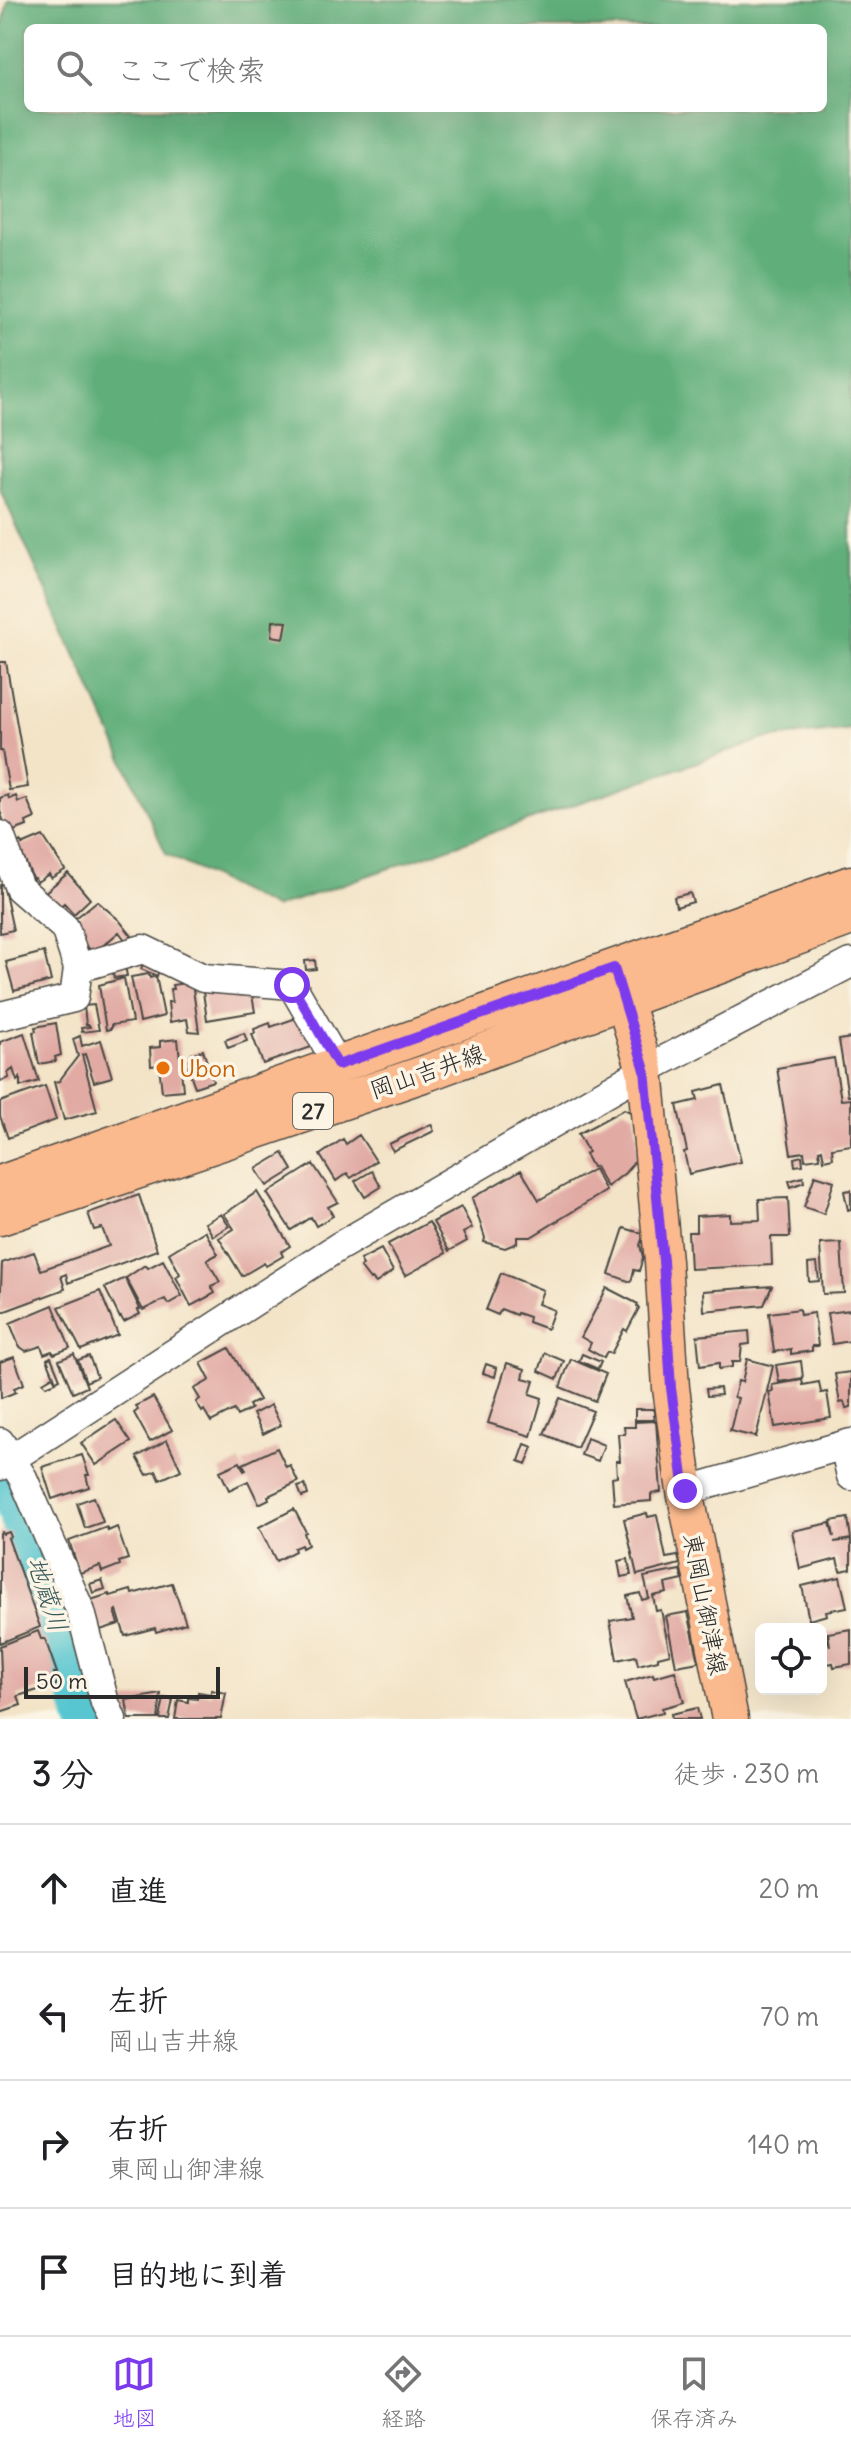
<!DOCTYPE html>
<html lang="ja">
<meta charset="utf-8">
<style>
:root{--surface:#fff;--page:#f6f6f6;--text:#202124;--muted:#757577;--line:#e0e0e0;--accent:#7c3aed}
body{margin:0;font-family:Delius,"Klee One",sans-serif;background:var(--page);color:var(--text)}
.controls{position:absolute;right:24px;bottom:24px;display:grid;overflow:hidden;border-radius:12px;box-shadow:0 8px 32px #0002}
.controls button{width:72px;height:72px;display:grid;place-items:center;padding:0;border:0;border-bottom:2px solid var(--line);background:var(--surface);color:var(--text);font:40px sans-serif}
.scale{position:absolute;left:24px;bottom:20px;width:196px;box-sizing:border-box;padding-left:8px;border:4px solid #2b2b2b;border-top:0;font-size:22px;line-height:28px;white-space:nowrap;color:#2b2b2b;-webkit-text-stroke:6px #fcf5e5;paint-order:stroke}
.stop{position:absolute;width:24px;height:24px;margin:-18px;border:6px solid #7c3aed;border-radius:50%;background:#fff}
.stop.end{background:#7c3aed;border-color:#fff;box-shadow:0 2px 8px #0008}
.list{margin:0;padding:0;list-style:none}
h2{display:flex;justify-content:space-between;align-items:center;height:104px;margin:0;padding:0 32px;font-size:34px}
h2 small{font-size:26px;font-weight:400;color:var(--muted)}
.list li{display:grid;grid-template-columns:52px 1fr auto;gap:24px;align-items:center;box-sizing:border-box;height:128px;padding:0 32px;border-top:2px solid var(--line)}
.list b{display:block;font-size:30px;white-space:nowrap}
.list p{margin:0;font-size:26px;white-space:nowrap;color:var(--muted)}
.list em{font-size:26px;font-style:normal;color:var(--muted)}
.icon{flex:none;width:44px;height:44px;fill:none;stroke:currentColor;stroke-width:2;stroke-linecap:round;stroke-linejoin:round}
.map{position:relative;flex:none;width:851px;height:1719px;overflow:hidden}
.search{position:absolute;background:var(--surface);box-shadow:0 8px 32px #0002;left:24px;right:24px;top:24px;height:88px;display:flex;align-items:center;gap:20px;box-sizing:border-box;padding:0 28px;border-radius:12px;color:var(--muted);font-size:30px}
.sheet{height:616px;background:var(--surface)}
nav{display:flex;justify-content:space-around;align-items:center;box-sizing:border-box;height:112px;border-top:2px solid var(--line);background:var(--surface);font-size:22px;color:var(--muted)}
nav a{display:grid;justify-items:center;gap:4px}
nav .on{color:var(--accent)}
.map>svg:first-child{display:block}
.forest{fill:#60af7a;stroke:#466d52;stroke-width:2;fill-rule:evenodd}
.lines{fill:none;stroke-linecap:round;stroke-linejoin:round}
.river{stroke:#59c6d0;stroke-width:46}
.building{fill:#e1aba4}
.minor-casing{stroke:#494743;stroke-width:31}
.major-casing{stroke:#494743;stroke-width:39}
.minor{stroke:#fff;stroke-width:28}
.major{stroke:#fbba8d;stroke-width:36}
.route{stroke:#7c3aed;stroke-width:10}
.food-dot{fill:#e8710a;stroke:#fcf5e5;stroke-width:3}
.labels{text-anchor:middle;dominant-baseline:central;stroke-width:7;stroke-linejoin:round;paint-order:stroke}
.shield{fill:#fcf5e5;stroke:#6a6863;stroke-width:2}
.shield-label{font-size:22px;font-weight:bold;fill:#2b2b2b}
.food-label{font-size:24px;fill:#c56008;stroke:#fcf5e5;text-anchor:start}
.street-label{font-size:24px;fill:#2b2b2b;stroke:#fcf5e5}
.water-label{font-size:26px;font-style:italic;fill:#395a5d;stroke:#fcf5e5}
</style>
<div class="map">
<svg width="851" height="1719" viewBox="0 0 851 1719">
<rect width="100%" height="100%" fill="#fcf5e5"/>
<filter id="ink" filterUnits="userSpaceOnUse"><feTurbulence type="fractalNoise" baseFrequency=".0125" numOctaves="2"/><feDisplacementMap in="SourceGraphic" scale="16" xChannelSelector="R" yChannelSelector="G"/><feConvolveMatrix kernelMatrix="1 2 1 2 8 2 1 2 1" color-interpolation-filters="sRGB"/></filter>
<filter id="wash" filterUnits="userSpaceOnUse"><feTurbulence type="fractalNoise" baseFrequency=".006" numOctaves="4" result="noise"/><feDisplacementMap in="SourceGraphic" scale="32" xChannelSelector="R" yChannelSelector="G"/><feGaussianBlur stdDeviation="1.8" result="paint"/><feColorMatrix in="noise" values="0 0 0 0 0 0 0 0 0 0 0 0 0 0 0 0 0 1.4 0 .05"/><feComposite in="paint" operator="in"/></filter>
<g filter="url(#wash)">
<rect width="100%" height="100%" fill="#f3e4c8"/>
<path class="forest" d="M8,0H851V729L764,739L274,908L166,854L0,489V39ZM28,28H823V108H28Z"/>
<g class="lines">
<path class="river" d="M0,1471L18,1503L68,1646L89,1719"/>
</g>
<g id="blocks">
<path class="building" d="M273,621L287,622L284,638L272,636Z
M0,662H6L28,787L9,790L2,751H0Z
M8,795L9,799L16,796L18,802L27,799L35,818L26,822L27,826L8,833L0,811V798Z
M43,836L65,870L51,878L49,874L37,882L35,878L33,879L17,843L21,841L22,845Z
M68,873L90,899L74,914L64,903L56,910L43,894Z
M3,884L13,930L0,933V885Z
M690,893L693,902L676,907L674,897Z
M97,901L119,920L132,936L126,941L119,932L93,954L87,946L80,952L66,926Z
M44,952L51,981L14,991L6,962Z
M315,960L316,969L306,970L305,961Z
M143,964L159,970L157,976L141,969Z
M125,966L127,976L114,978L112,969Z
M149,974L150,978L156,976L164,1016L140,1022L131,977Z
M124,978L132,1022L111,1025V1029L106,1030L99,985Z
M192,982L199,1032L189,1031L187,1019L170,1022L168,1002H172L170,989H173L172,985Z
M240,987L251,989L255,1012L207,1020L203,992Z
M94,1005L99,1030L82,1032L81,1028L90,1027L89,1025H86L84,1006Z
M302,1016L317,1045L263,1064L252,1034L255,1033L254,1029L270,1023L271,1027Z
M56,1023L61,1055L55,1057L56,1061L39,1064L33,1032L36,1031L35,1027Z
M24,1033L39,1081L20,1087V1078L17,1081L13,1069L8,1073L9,1078L0,1081V1042Z
M244,1033L247,1041L228,1048L225,1040Z
M80,1036L82,1046L101,1040L112,1077L94,1082L85,1054L82,1055L97,1111L64,1120L54,1082L59,1081L78,1056L73,1039Z
M851,1038V1096H848L839,1040Z
M178,1039L183,1090L162,1092L159,1065L151,1066L150,1048L160,1047V1041Z
M203,1050L213,1081L195,1087L188,1068L191,1054Z
M834,1058L841,1100L851,1099V1145L832,1148L833,1158L824,1160L822,1149L819,1150L820,1158L805,1160L804,1152L791,1154L777,1068Z
M723,1085L741,1162L689,1174L684,1152L687,1151L677,1105L698,1100L696,1092Z
M45,1086L56,1120L8,1138L0,1116V1102Z
M624,1109L635,1114L639,1156L625,1173L607,1187L595,1166L592,1167L585,1154L588,1152L578,1134Z
M431,1124L434,1131L393,1151L389,1144Z
M359,1135L376,1161L351,1178L347,1173L336,1181L320,1155L343,1139L346,1144Z
M283,1153L293,1170L267,1186L256,1169Z
M802,1156L803,1165L795,1166L794,1158Z
M313,1164L338,1202L328,1207L333,1216L316,1226L311,1217L291,1230L267,1193Z
M594,1169L606,1191L531,1237H517V1243L505,1248L484,1242L485,1238L472,1198L521,1170L539,1200Z
M372,1171L381,1187L365,1197L355,1181Z
M815,1175L834,1181L824,1214L804,1207Z
M803,1177L804,1182L791,1187L789,1181Z
M851,1190V1209L848,1210L844,1191Z
M257,1192L290,1246L281,1252L283,1256L266,1266L264,1263L242,1276L219,1238L234,1229L224,1214Z
M139,1195L157,1250L68,1283L66,1274L61,1276L65,1289L0,1313L2,1263L34,1252L41,1270L109,1246L102,1228L94,1230L88,1213Z
M788,1198L790,1237H771L772,1265L690,1269L688,1232H696V1216L730,1214V1221L760,1220L759,1199Z
M461,1207L472,1228L463,1233L467,1241L449,1251L433,1222Z
M221,1214L229,1226L213,1236L205,1223Z
M429,1222L446,1253L405,1276L388,1244Z
M624,1228L644,1234L640,1245L643,1257L639,1271L634,1270L631,1282L609,1274Z
M205,1231L218,1254L207,1260L220,1282L211,1286L215,1293L191,1306L176,1277L180,1274L169,1253Z
M841,1243L844,1293L823,1294L820,1244Z
M381,1249L393,1271L376,1283L372,1279L370,1280L360,1267L363,1265L360,1260Z
M163,1260L182,1296L168,1304L165,1299L143,1310L126,1278L145,1265L148,1268Z
M817,1263L819,1281L809,1282L808,1264Z
M501,1273L543,1290L538,1304L554,1310L547,1329L528,1322L529,1317L517,1313L516,1315L501,1309L498,1315L486,1310Z
M125,1278L140,1309L138,1310L140,1314L124,1322L121,1317L120,1318L105,1288Z
M772,1286L764,1305L704,1311L703,1291Z
M607,1288L638,1304L637,1306L639,1308L627,1331L624,1329L611,1354L607,1352L604,1358L588,1349L591,1343L581,1337Z
M100,1291L118,1335L81,1350L59,1307Z
M53,1305L70,1348L54,1354L52,1351L44,1354L41,1346L26,1351L19,1346L10,1323Z
M799,1309L800,1315L814,1313L818,1346H812V1351L791,1354V1349L774,1352L769,1313Z
M851,1310V1341L832,1344L827,1313Z
M749,1331L750,1344L742,1345L740,1362H732V1367L719,1369V1363L700,1366L697,1336Z
M229,1348L259,1400L249,1405L251,1409L237,1416L234,1410L211,1422L204,1410L202,1412L196,1402L200,1399L194,1389L210,1380L201,1363Z
M545,1353L564,1361L557,1379L539,1371Z
M74,1354L87,1387L73,1393L59,1360Z
M582,1354L601,1362L598,1369L579,1361Z
M89,1356L97,1377L86,1382L78,1360Z
M14,1357L24,1384L14,1388L16,1392L1,1398L0,1362Z
M51,1357L60,1379L56,1381L47,1359Z
M571,1359L606,1374L595,1401L560,1387Z
M747,1359L773,1366L756,1437L730,1431L738,1398L734,1397L738,1381L742,1382Z
M801,1361L803,1378L779,1382L776,1365Z
M507,1363L525,1369L523,1378L534,1381L530,1394L542,1398L531,1436L488,1423Z
M486,1364L497,1368L495,1377L483,1373Z
M851,1372V1407L846,1408L844,1402L840,1403L835,1374Z
M53,1376L56,1382L46,1386L43,1382Z
M802,1380L803,1385L819,1382L821,1393L827,1392L831,1418L775,1427L769,1392L773,1391L772,1385Z
M720,1388L721,1395L707,1396L706,1389Z
M153,1397L172,1430L150,1442L134,1413L138,1410L136,1406Z
M560,1398L593,1411L577,1448L544,1434Z
M271,1405L281,1425L263,1434L253,1414Z
M635,1409H654V1420H635Z
M116,1420L131,1442L96,1465L81,1443Z
M656,1421L661,1492L651,1494V1501L614,1504L612,1477L617,1476L616,1461H620L618,1434H625L624,1427H635V1422Z
M587,1438L604,1445L598,1461L581,1455Z
M167,1440L181,1470L160,1480L156,1471L147,1475L137,1457Z
M525,1444L533,1447L526,1464L519,1461Z
M277,1448L286,1467L290,1465L298,1482L268,1496L269,1499L259,1504L248,1481L229,1490L220,1471L240,1462L244,1471L246,1470L243,1464Z
M82,1455L89,1475H86L89,1487L52,1499L42,1467Z
M305,1485L308,1495L302,1497L298,1487Z
M94,1497L103,1522L85,1528L77,1503Z
M294,1509L306,1532L304,1533L308,1545L302,1548L301,1545L294,1548L295,1551L276,1561L259,1527Z
M647,1513L648,1517L657,1515L666,1558L678,1556L680,1564L637,1575L624,1519Z
M848,1518L851,1539L834,1542L851,1540V1569L840,1571L837,1559L800,1569L792,1531L830,1523L834,1537L831,1521Z
M107,1527L108,1531L117,1527L128,1559L119,1562L120,1565L102,1572L100,1566L80,1573L69,1541Z
M2,1532L3,1534L9,1532L11,1537L8,1538L40,1627L0,1643V1533Z
M628,1559L631,1575L621,1577L618,1561Z
M680,1570L683,1580L665,1584L667,1593L653,1596L656,1611L661,1610L670,1654L658,1657V1660L638,1665L636,1656L617,1660L610,1621L632,1617L627,1596L640,1593L642,1600L649,1598L644,1577Z
M840,1577L847,1607L826,1611L827,1615L809,1620L802,1586Z
M102,1580L105,1589L93,1593L90,1584Z
M172,1583L186,1623L156,1632L155,1628L125,1636L117,1610L115,1611L119,1624L97,1631L88,1601L109,1594L110,1596L131,1590L132,1594Z
M688,1612L699,1662L676,1666L666,1616Z
M825,1629L828,1639L821,1641V1630Z
M851,1629V1664L834,1667L833,1663L821,1665V1643L829,1642L830,1646L828,1633Z
M38,1631L41,1639H45L57,1673H54L58,1684L18,1696L21,1705L0,1712V1701H2L0,1646Z
M675,1671L684,1702L662,1708L663,1712L636,1719L625,1682L653,1674L654,1677Z
M211,1690L226,1693L221,1719H175L178,1700L188,1702V1698L197,1699L198,1692L211,1694Z
M161,1694L158,1719H129L126,1700Z
M164,1698L173,1700L169,1719H160Z
M697,1708L700,1719H672L671,1714Z"/>
</g>
</g>
<g filter="url(#ink)">
<use href="#blocks" fill-opacity="0" stroke="#494743" stroke-width="2"/>
<g class="lines">
<g class="minor-casing">
<path id="minor" d="M0,835L19,888L65,928L78,968L74,998L0,1016
M78,968L143,949L203,978L292,985L338,1065
M0,1442L23,1478L81,1612L105,1703L112,1719
M844,1445L851,1476
M0,1466L338,1247L645,1070L851,963
M685,1491L851,1443"/>
</g>
<g class="major-casing">
<path id="major" d="M618,981L645,1070L663,1261L671,1388L685,1491L730,1719
M0,1184L851,884
M0,1217L429,1072L851,917"/>
</g>
<use href="#minor" class="minor"/>
<use href="#major" class="major"/>
</g>
</g>
<g class="lines" filter="url(#ink)">
<path class="route" d="M292,985L338,1065L614,968L645,1070L663,1261L671,1388L685,1491"/>
</g>
<circle class="food-dot" cx="163" cy="1068" r="8"/>
<g class="labels">
<rect class="shield" x="293" y="1093" width="40" height="36" rx="6"/>
<g class="shield-label">
<text x="313" y="1111">27</text>
</g>
<g class="food-label">
<text x="179" y="1068">Ubon</text>
</g>
<g class="street-label">
<text transform="translate(427 1071) rotate(-19)">岡山吉井線</text>
<text transform="translate(706 1604) rotate(79)">東岡山御津線</text>
</g>
<g class="water-label">
<text transform="translate(48 1594) rotate(72)">地蔵川</text>
</g>
</g>
</svg>
<div class="controls">
<button><svg class="icon" aria-label="locate" viewBox="0 0 24 24"><circle cx="12" cy="12" r="6"/><path d="M12 2v4M12 18v4M2 12h4M18 12h4"/></svg></button>
</div>
<div class="scale">50 m</div>
<div class="stop" style="left:292px;top:985px"></div>
<div class="stop end" style="left:685px;top:1491px"></div>
<div class="search"><svg class="icon" aria-label="search" viewBox="0 0 24 24"><circle cx="10" cy="10" r="6"/><path d="M15 15l6 6"/></svg>ここで検索</div>
</div>
<section class="sheet">
<h2>3 分<small>徒歩 · 230 m</small></h2>
<ul class="list">
<li><svg class="icon" aria-label="ahead" viewBox="0 0 24 24"><path d="M12 20V5M6 11l6-6 6 6"/></svg><div><b>直進</b></div><em>20 m</em></li>
<li><svg class="icon" aria-label="left" viewBox="0 0 24 24"><path d="M17 20v-9H6M10 6l-5 5 5 5"/></svg><div><b>左折</b><p>岡山吉井線</p></div><em>70 m</em></li>
<li><svg class="icon" aria-label="right" viewBox="0 0 24 24"><path d="M7 20v-9h11M14 6l5 5-5 5"/></svg><div><b>右折</b><p>東岡山御津線</p></div><em>140 m</em></li>
<li><svg class="icon" aria-label="arrive" viewBox="0 0 24 24"><path d="M6 21V4h12l-3 4 3 4H6"/></svg><div><b>目的地に到着</b></div></li>
</ul>
</section>
<nav>
<a class="on"><svg class="icon" aria-label="map" viewBox="0 0 24 24"><path d="M3 6l6-2 6 2 6-2v14l-6 2-6-2-6 2zM9 4v14M15 6v14"/></svg>地図</a>
<a><svg class="icon" aria-label="directions" viewBox="0 0 24 24"><path d="M12 3l9 9-9 9-9-9zM9 14v-3h6M13 9l2 2-2 2"/></svg>経路</a>
<a><svg class="icon" aria-label="saved" viewBox="0 0 24 24"><path d="M7 4h10v16l-5-4-5 4z"/></svg>保存済み</a>
</nav>
